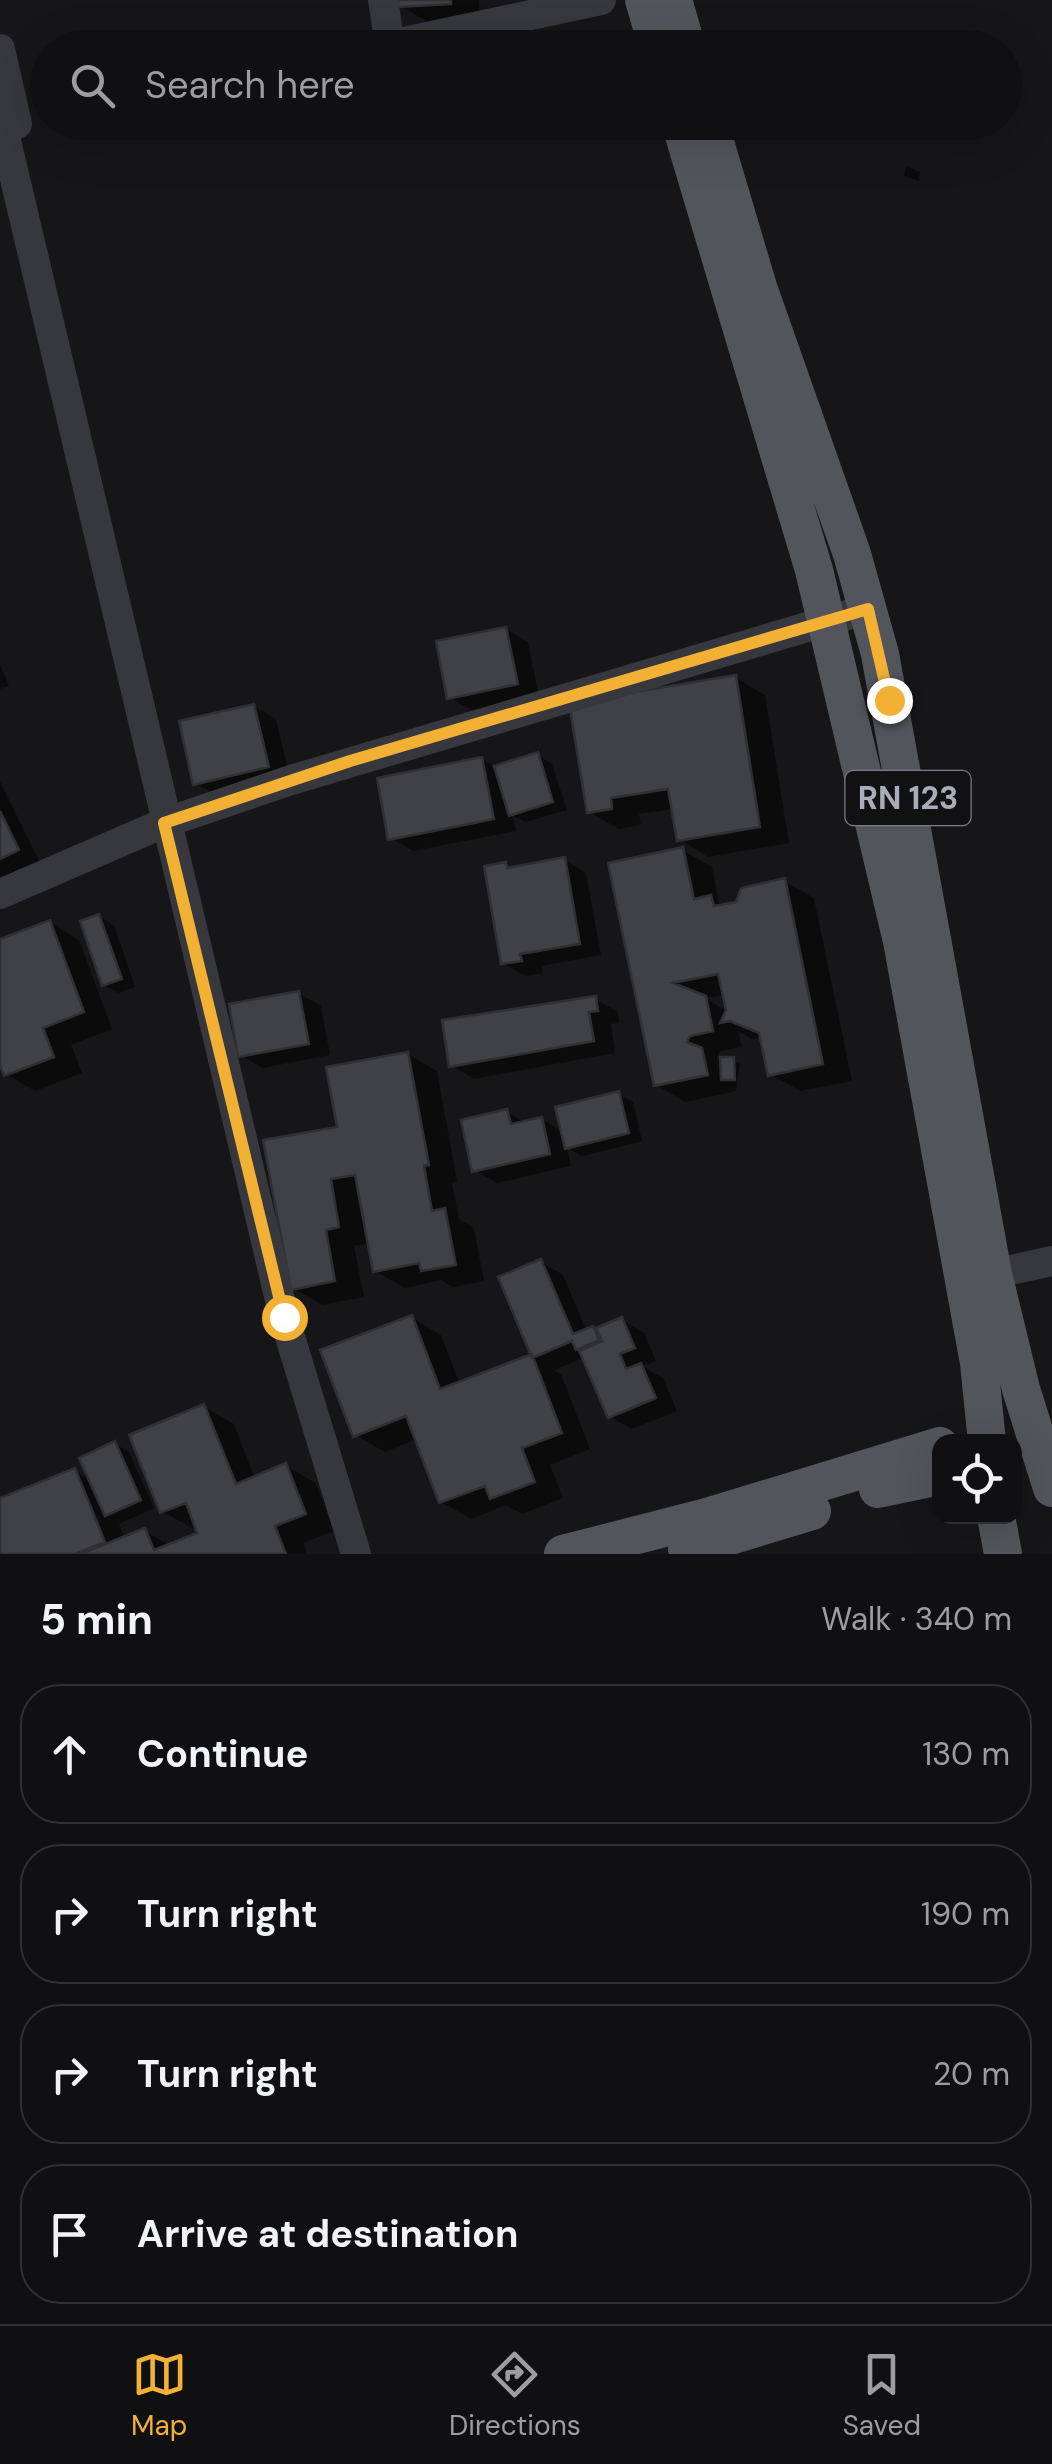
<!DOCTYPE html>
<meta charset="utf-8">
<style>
:root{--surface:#101012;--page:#19191b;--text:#f1f3f6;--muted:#9c9d9f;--line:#303032;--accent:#f2b134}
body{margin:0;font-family:"DM Sans",sans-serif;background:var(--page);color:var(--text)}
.controls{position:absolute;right:30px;bottom:30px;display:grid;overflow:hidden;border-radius:20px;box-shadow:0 10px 40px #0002}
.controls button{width:90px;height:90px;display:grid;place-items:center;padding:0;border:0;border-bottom:2px solid var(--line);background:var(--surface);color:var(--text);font:50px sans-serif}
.stop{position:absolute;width:30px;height:30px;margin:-22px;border:8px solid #f2b134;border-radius:50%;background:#fff}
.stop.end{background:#f2b134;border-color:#fff;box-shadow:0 2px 10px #0008}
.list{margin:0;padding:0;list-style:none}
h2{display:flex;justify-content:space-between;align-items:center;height:130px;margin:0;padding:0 40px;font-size:42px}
h2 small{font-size:32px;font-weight:400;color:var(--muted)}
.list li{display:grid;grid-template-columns:65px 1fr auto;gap:30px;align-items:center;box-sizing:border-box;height:140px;margin:0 20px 20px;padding:0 20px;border:2px solid var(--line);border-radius:40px}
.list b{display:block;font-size:38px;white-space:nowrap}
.list em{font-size:32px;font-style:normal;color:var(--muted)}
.icon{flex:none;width:55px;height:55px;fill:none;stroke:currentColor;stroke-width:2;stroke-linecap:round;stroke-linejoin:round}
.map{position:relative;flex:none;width:1052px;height:1554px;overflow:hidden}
.search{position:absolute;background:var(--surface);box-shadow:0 10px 40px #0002;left:30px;right:30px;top:30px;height:110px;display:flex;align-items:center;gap:25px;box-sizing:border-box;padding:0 35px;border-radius:55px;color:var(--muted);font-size:38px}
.sheet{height:770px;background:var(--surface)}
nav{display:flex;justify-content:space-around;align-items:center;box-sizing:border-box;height:140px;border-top:2px solid var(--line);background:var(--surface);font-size:28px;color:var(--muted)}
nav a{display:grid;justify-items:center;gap:5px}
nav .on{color:var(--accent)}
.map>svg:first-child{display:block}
.shadow{fill:#0007;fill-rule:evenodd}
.building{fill:#404145;stroke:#303034;stroke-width:2.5}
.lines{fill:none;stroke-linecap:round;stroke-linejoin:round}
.minor{stroke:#37383d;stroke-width:30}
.major{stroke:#53555c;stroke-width:38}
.route{stroke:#f2b134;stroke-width:12}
.labels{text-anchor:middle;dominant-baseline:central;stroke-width:8;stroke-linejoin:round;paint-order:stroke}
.shield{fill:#111113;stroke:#7b7e86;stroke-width:2.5}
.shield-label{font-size:32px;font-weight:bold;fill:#a8adb8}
</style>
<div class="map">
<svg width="1052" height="1554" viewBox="0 0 1052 1554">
<rect width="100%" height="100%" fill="#161618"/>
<path class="shadow" d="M400,0H479L480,20L430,23L401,6Z
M906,166L920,172L919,181L904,176Z
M506,629L528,642L539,696L471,710L449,697Z
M0,664L9,686L0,689Z
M736,678L765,695L789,843L708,857L679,839L674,809L639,814L641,825L619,829L589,812Z
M254,706L276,719L290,779L218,796L195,783Z
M538,755L552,764L567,810L526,822L512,815L516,831L413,851L391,838L482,759L497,768Z
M0,781L40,863L0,882Z
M682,850L712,867L719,902L726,906L784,881L814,898L852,1081L800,1091L770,1074L763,1037L752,1039L738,1031L742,1047L720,1051L717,1059L740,1063L736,1091L685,1102L656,1085ZM725,995L729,1012L705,998Z
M564,860L586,873L601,955L542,966L543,973L526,976L503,963L505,865L512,869Z
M99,917L114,925L135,987L119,993L104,985Z
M50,923L79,940L112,1029L71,1045L82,1073L35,1091L6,1074L0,1058V942Z
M298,993L321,1006L330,1055L263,1068L240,1055Z
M595,999L618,1012L619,1023L611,1024L615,1053L474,1079L452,1066Z
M408,1054L437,1071L457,1181L452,1183L459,1219L474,1228L484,1281L453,1287L441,1280L405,1288L375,1271L370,1243L354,1246L364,1297L322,1305L293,1288L340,1129Z
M618,1094L633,1102L642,1141L582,1156L567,1148L571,1166L497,1183L475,1170L507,1112L526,1123L541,1119L563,1132Z
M541,1262L563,1275L587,1332L622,1320L644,1333L656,1361L642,1366L663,1378L677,1411L632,1429L610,1417L585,1357L554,1370L561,1374L590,1449L550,1465L563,1498L522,1514L506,1505L471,1519L441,1502L417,1439L385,1452L355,1435L411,1317L441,1335L460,1384L535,1355Z
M204,1407L234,1424L255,1479L286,1466L316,1483L334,1531L303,1543L307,1554H0V1501L75,1471L91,1480L115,1444L129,1452L154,1508L119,1524L125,1539L145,1531L171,1546L200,1534L197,1526L192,1528L162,1511Z"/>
<path class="building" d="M398,0H451V4L398,7Z
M506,627L518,684L447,699L436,641Z
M736,675L760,827L677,841L668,789L611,798L612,809L587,813L569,703Z
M254,704L269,767L193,785L179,721Z
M538,752L553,802L509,816L494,766Z
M482,757L494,819L388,840L377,778Z
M0,811L19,850L0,859Z
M683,847L694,899L711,895L714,906L736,902L741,888L785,878L823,1064L768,1076L759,1033L730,1021L720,1023L726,1010L718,974L673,983L706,996L713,1031L690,1036L687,1042L702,1048L708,1075L654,1086L608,863Z
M565,857L580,944L520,954L522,961L501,964L484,866L506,862L507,868Z
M99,914L122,979L102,986L80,921Z
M50,920L84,1012L43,1028L54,1057L4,1076L0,1065V939Z
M299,991L309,1044L238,1057L229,1004Z
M596,996L598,1011L589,1012L594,1041L449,1067L442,1020Z
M408,1052L429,1165L424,1166L432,1211L445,1208L456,1265L421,1271L419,1263L373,1272L355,1175L331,1179L339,1227L326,1230L335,1281L291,1290L263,1140L337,1127L326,1067Z
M720,1057H734L735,1080H721Z
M619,1091L629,1133L565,1149L555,1107Z
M507,1109L511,1124L542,1117L550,1154L472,1172L461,1120Z
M541,1259L573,1334L593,1326L599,1340L576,1350L572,1341L532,1358L498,1277Z
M412,1315L440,1389L532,1354L562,1433L522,1448L535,1482L490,1499L485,1486L439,1503L406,1416L353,1437L320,1350Z
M622,1317L635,1348L620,1354L626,1369L641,1363L656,1398L608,1418L579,1351L602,1341L596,1328Z
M204,1404L236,1484L286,1463L306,1514L275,1526L286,1554H81L145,1528L154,1550L197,1533L186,1503L160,1513L129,1435Z
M115,1441L141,1500L105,1516L79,1458Z
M75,1468L105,1542L75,1554H0V1498Z"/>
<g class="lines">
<path class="minor" d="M383,0L390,45
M376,48L601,0
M0,49L17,124
M3,128L284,1317L356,1554
M0,894L164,823L291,780L868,609
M993,1274L1052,1261"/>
<path class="major" d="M644,0L658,48
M673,0L687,48
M680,122L814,570L902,941L979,1363L987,1442
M709,122L758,287L852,554L880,654L993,1274L1021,1389L1052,1488
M878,1489L940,1476
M996,1516L1003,1554
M687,1549L812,1511
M563,1554L707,1517L940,1446"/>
</g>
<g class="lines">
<path class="route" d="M284,1317L164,823L350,761L868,609L889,700"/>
</g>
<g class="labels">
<rect class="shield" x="845.5" y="771" width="125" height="54" rx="8"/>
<g class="shield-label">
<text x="908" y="798">RN 123</text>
</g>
</g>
</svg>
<div class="controls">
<button><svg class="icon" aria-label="locate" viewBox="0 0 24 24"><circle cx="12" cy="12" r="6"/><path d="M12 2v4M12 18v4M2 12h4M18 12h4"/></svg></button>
</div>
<div class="stop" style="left:284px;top:1317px"></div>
<div class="stop end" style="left:889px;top:700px"></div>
<div class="search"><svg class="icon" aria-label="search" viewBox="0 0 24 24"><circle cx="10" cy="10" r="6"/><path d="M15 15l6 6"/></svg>Search here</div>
</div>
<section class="sheet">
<h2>5 min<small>Walk · 340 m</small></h2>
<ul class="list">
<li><svg class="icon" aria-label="ahead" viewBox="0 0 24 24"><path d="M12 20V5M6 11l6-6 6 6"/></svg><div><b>Continue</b></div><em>130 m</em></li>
<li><svg class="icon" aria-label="right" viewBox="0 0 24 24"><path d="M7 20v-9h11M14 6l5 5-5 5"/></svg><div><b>Turn right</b></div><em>190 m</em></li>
<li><svg class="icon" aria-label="right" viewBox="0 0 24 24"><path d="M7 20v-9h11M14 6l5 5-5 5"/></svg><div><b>Turn right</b></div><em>20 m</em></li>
<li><svg class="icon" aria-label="arrive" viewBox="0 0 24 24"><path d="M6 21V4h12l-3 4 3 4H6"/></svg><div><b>Arrive at destination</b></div></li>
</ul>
</section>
<nav>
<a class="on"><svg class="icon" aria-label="map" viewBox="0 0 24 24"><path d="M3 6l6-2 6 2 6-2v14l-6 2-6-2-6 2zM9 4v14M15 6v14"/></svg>Map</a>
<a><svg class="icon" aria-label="directions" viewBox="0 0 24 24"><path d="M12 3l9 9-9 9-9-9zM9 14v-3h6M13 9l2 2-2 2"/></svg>Directions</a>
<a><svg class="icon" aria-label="saved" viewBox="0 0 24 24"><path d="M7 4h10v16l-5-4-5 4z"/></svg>Saved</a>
</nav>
